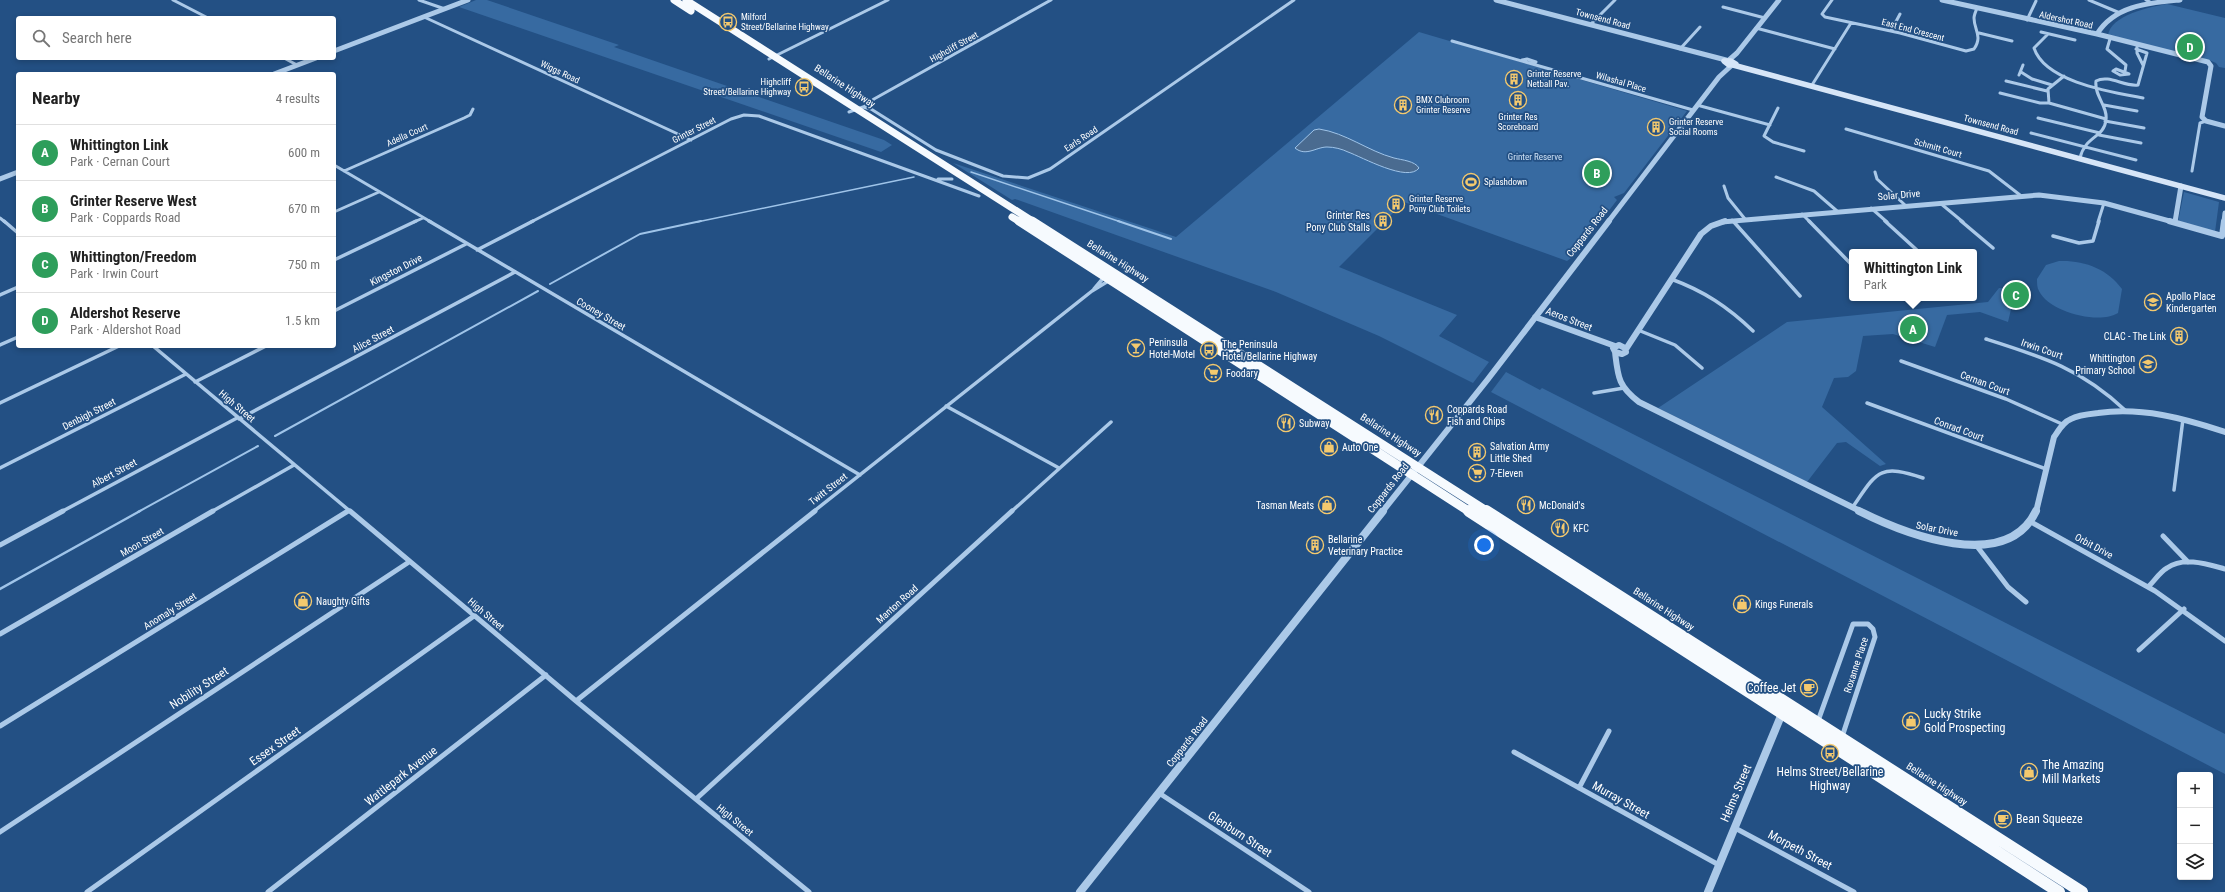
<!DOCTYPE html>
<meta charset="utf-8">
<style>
:root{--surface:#fff;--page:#f2f2f2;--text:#222;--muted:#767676;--line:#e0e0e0;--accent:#7c3aed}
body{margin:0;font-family:"Roboto Condensed",sans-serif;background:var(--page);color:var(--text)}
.controls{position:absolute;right:12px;bottom:12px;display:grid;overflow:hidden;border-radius:4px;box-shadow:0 2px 6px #0003}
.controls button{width:36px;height:36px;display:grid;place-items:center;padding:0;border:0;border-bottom:1px solid var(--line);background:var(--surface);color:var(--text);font:20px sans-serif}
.you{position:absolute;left:1484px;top:545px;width:14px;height:14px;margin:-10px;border:3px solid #fff;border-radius:50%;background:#1a73e8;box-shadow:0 0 0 6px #1a73e833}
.badge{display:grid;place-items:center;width:26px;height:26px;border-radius:50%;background:var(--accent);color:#fff;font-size:13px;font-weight:700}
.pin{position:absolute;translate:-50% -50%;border:2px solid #fff;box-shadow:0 1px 4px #0006}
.popup{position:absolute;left:1849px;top:249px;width:128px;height:52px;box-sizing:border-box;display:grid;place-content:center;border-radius:4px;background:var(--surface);filter:drop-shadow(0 1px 3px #0005);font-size:13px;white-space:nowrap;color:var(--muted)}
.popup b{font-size:15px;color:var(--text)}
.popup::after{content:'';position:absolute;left:50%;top:100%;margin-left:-8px;border:8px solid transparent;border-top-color:var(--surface)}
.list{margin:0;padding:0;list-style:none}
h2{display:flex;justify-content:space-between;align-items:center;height:52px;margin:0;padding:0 16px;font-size:17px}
h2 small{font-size:13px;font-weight:400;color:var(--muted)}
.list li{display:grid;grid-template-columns:26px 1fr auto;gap:12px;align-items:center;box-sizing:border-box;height:56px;padding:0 16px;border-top:1px solid var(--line)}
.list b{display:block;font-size:15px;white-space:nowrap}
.list p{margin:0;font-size:13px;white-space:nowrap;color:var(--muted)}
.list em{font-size:13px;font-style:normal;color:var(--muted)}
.icon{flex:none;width:22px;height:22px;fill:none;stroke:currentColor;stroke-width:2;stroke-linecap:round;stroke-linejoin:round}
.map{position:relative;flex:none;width:2225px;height:892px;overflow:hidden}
.search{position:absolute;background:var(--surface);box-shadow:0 2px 6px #0003;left:16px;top:16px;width:320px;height:44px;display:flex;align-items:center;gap:10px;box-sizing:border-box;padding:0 14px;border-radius:4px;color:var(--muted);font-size:15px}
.panel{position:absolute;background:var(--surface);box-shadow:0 2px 6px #0003;left:16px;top:72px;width:320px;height:276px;border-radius:4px}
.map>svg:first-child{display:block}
.green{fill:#376aa1}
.water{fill:#4a6b90;stroke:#9fc4e9}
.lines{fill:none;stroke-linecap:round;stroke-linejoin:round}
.stream-far2{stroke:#9fc4e9;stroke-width:1.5}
.stream-far1{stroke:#9fc4e9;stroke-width:2}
.stream{stroke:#9fc4e9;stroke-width:2.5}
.minor-far2{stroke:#abc9e8;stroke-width:3}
.minor-far1{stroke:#abc9e8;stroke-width:3.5}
.minor{stroke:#abc9e8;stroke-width:5}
.tertiary-far2{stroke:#abc9e8;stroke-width:5}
.tertiary-far1{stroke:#abc9e8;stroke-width:6}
.tertiary{stroke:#abc9e8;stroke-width:8}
.secondary{stroke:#d6e5f7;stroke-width:5.5}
.trunk-far2{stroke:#f6fafe;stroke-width:7}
.trunk-far1{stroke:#f6fafe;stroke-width:9}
.trunk{stroke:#f6fafe;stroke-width:12}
.labels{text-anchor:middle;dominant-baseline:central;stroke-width:3.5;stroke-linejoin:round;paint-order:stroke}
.far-poi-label{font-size:9px;fill:#fff;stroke:#235084;text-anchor:start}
.far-street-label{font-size:9px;fill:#fff;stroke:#235084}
.far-park-label{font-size:9px;fill:#cfe2f6;stroke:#235084}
.street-label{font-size:10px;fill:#fff;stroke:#235084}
.poi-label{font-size:10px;fill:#fff;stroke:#235084;text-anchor:start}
.near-street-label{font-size:12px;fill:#fff;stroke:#235084}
.near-poi-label{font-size:12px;fill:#fff;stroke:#235084;text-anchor:start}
</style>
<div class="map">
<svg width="2225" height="892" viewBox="0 0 2225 892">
<rect width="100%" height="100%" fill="#235084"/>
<path class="green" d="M476,0H487L619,45L614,47L884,140L892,145L881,152L459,7Z
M2167,4L2225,18V68L2219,67L2216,63L2209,60L2108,36C2110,15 2150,7 2167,4Z
M1419,32L1687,111L1624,193L1614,197L1617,200L1575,255L1567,261L1404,202L1339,267L1457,315L1439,336L1489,362L1473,383L1379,336L1276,292L1015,199L1012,200L953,163L1176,237Z
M2184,192L2219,202L2215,232L2178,222Z
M2059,261C2084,260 2108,269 2122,289L2118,313C2099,325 2049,312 2039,291C2037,288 2037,283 2037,279L2046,265Z
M1999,288L2009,289L2019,303L2012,305L2008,322L1980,312L1947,315L1935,347L1893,334L1863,336L1856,371L1848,377L1834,378L1822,407L1886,464L1880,466L1846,442L1837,443L1807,482L1658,408L1787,322L1988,302Z
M1506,372L1540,390L1542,388L2225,734V774L1491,392Z"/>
<path class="water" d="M1319,129C1346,133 1368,151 1394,158C1402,160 1415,161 1419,168C1408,183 1362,157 1348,152C1342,149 1334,147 1327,147C1316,147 1306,157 1295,148L1314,130Z"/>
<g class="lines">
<path class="stream-far2" d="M971,172L1121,222
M697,222L914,177"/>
<path class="stream-far1" d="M1118,221L1171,239
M550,284L640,234L701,221
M275,436L538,291
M138,512L258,446"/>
<path class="stream" d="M0,589L140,511"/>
<path class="minor-far2" d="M173,0L208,18
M419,0L445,9
M1832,0L1822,14L1825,17L1900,33L1966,51L1974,49C1983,36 1974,30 1974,18C1974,15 1976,11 1977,8
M2089,0L2120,13
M2146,0L2152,3
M1723,7L1765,18
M424,17L691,140
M2027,20L2036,1
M1590,25L1615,0
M1756,28L1835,49
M1891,31L1900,14
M2041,32L2075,40
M1979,33L2012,41
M2048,34L2034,48C2045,82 2111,92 2143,98
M2110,39L2107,49L2126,65L2125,71
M1452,41L1693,110
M2137,47V53L2143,65
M1680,49L1700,27
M284,58L297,65
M769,59L888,0
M1522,60L1527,59L1536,62
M2116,69L2129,74L2120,75L2113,71Z
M2021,72L2032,79L2052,85
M2019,75L2023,65
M2064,76L2048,89L2049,103L2106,119
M2006,81L2047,91
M1812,85L1851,23
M2000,93L2040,103H2049
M1697,105L1770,125
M2104,105L2137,111
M864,107L874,99L1051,0
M1778,108L1764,136L1773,142L1804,151
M849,112L863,107L871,109L936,150L1003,176L1028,178L1050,169L1294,0
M2038,118L2100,133
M2105,121L2144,128
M1846,129L1989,171L2020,195
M2031,133L2136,160
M2099,135L2141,143
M2080,158C2085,136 2104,138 2106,120C2108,106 2094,96 2096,81C2109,74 2124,87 2138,85L2147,53L2136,49
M334,165L431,222
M344,171L464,118L470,115L473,109
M2192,171L2200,123L2206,121
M1875,172L1877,179L1905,205
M1776,177L1814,191L1837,211
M938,179H952
M1724,186L1728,198L1745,219
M1940,203L1963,222
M1871,208L1887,222
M334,212L379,192
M1802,214L1810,222
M0,218L5,222
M1732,220L1734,222
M414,222L423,218
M531,222L731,119L744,115L759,116L979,196
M2098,222L2104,203"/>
<path class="minor-far1" d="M4,221L18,233
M429,221L860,475
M1733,221L1800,296
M1809,221L1852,265
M1885,221L1919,252
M1961,221L1993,248
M2053,236L2079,243L2093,241L2099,221
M477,250L533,221
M334,260L416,221
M1671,279C1704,291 1728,307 1753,331
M1094,289L1105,276
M0,295L18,287
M334,311L466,244
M1638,330L1675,345L1702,368
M1986,339C2043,357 2082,369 2126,411
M0,345L18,337
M153,346L351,512
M1901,361L2006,399L2062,424
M195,382L266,346
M1594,393L1624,388
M0,403L119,346
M1867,403L2046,469
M946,406L1059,468
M239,419L515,272
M0,468L186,374
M2174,490L2183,419
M1852,508C1877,472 1878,463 1923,478
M61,512L237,418
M211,512L294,465
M347,512L349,511
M813,512L1092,291L1110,280
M1011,512L1111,422"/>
<path class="minor" d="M350,511L576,701L809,892
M2031,522L2155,591L2225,641
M2163,536L2188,562
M0,545L63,511
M1976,545L2008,587L2026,602
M2149,586C2155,580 2160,572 2167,568C2184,556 2207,564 2225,569
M0,634L213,511
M2139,650L2184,609
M576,701L815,511
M1818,721L1853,624H1868L1873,629L1875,637L1842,737
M0,726L348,511
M1514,752L1719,865
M1579,788L1609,731
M1159,793L1309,892
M696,799L1012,511
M1735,828L1854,892
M0,832L409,562
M87,892L474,616
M268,892L546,675"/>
<path class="tertiary-far2" d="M1496,0L1726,60
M1942,0L2097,34L2208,62L2211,66L2202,117L2206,121L2225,126
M2097,34C2115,5 2149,3 2180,0
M334,51L468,0
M1729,60L1737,53L1779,0
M274,74L316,58
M0,179L18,172
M1608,222L1719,77L1731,66
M1722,222L2039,195L2104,203L2173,222
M2175,222L2181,186
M2224,222L2225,213"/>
<path class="tertiary-far1" d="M2169,221L2222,236L2224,221
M1535,317L1615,346
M1619,345L1625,348L1626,352L1622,354L1615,352L1613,348Z
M1626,349L1701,234L1711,226L1725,221
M1615,352C1618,377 1618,386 1639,402L1862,512
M1382,512L1488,379L1609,221
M2036,512L2054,437C2059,430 2063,422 2071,419C2078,415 2089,414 2098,413C2142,407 2183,418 2225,432"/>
<path class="tertiary" d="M1859,511C1905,534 2006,574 2036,511
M1080,892L1383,511
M1708,892L1783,711"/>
<path class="secondary" d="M1724,61H1731L1736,64L1729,65Z
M1733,65L2225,198"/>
<path class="trunk-far2" d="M674,0L691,11
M686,0L1034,222
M1012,217L1020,222"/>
<path class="trunk-far1" d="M1019,221L1470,512
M1032,221L1488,512"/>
<path class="trunk" d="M1469,511L2059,892
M1486,511L2082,892"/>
</g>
<defs>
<g id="bus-ring" transform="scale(0.9)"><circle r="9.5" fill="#235084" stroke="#f4c96e" stroke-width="1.5"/><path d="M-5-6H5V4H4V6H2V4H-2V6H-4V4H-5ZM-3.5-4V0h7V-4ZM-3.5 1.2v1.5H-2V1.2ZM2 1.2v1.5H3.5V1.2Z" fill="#f4c96e"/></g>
<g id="building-ring" transform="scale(0.9)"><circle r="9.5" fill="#235084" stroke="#f4c96e" stroke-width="1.5"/><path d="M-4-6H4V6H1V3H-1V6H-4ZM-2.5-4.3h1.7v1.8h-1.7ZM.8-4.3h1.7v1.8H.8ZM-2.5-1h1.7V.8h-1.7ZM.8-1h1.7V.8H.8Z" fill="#f4c96e"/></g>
<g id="stadium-ring" transform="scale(0.9)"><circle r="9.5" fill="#235084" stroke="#f4c96e" stroke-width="1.5"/><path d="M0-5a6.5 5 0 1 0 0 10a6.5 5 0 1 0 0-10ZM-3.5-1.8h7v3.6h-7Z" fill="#f4c96e"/></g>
<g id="school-ring" transform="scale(0.9)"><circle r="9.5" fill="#235084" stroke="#f4c96e" stroke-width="1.5"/><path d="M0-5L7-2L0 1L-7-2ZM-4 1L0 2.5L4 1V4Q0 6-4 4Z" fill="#f4c96e"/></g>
<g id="bar-ring" transform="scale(0.9)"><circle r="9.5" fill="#235084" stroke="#f4c96e" stroke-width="1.5"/><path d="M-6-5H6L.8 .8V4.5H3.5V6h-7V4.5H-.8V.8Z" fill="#f4c96e"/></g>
<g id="supermarket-ring" transform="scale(0.9)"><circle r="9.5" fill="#235084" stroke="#f4c96e" stroke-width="1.5"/><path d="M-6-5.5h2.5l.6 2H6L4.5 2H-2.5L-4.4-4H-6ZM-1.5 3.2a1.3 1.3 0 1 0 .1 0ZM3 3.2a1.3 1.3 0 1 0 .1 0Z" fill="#f4c96e"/></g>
<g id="restaurant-ring" transform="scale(0.9)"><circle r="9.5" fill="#235084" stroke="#f4c96e" stroke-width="1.5"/><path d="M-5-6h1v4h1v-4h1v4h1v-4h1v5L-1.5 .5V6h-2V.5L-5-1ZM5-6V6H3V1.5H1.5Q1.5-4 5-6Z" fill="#f4c96e"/></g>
<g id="shop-ring" transform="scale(0.9)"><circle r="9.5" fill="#235084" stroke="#f4c96e" stroke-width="1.5"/><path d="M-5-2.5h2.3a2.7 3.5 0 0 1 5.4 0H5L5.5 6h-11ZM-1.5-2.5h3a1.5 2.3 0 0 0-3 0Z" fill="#f4c96e"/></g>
<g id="cafe-ring" transform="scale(0.9)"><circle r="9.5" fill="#235084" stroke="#f4c96e" stroke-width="1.5"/><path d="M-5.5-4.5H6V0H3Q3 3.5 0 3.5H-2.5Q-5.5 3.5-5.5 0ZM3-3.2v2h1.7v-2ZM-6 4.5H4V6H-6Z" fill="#f4c96e"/></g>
</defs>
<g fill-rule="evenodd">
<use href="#bus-ring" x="728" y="22"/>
<use href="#building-ring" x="1514" y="79"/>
<use href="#bus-ring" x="804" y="87"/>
<use href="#building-ring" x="1518" y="100"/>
<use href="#building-ring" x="1403" y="105"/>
<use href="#building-ring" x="1656" y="127"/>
<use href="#stadium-ring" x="1471" y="182"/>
<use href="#building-ring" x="1396" y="204"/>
<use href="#building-ring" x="1383" y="221"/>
<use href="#school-ring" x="2153" y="302"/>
<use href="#building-ring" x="2179" y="336"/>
<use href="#bar-ring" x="1136" y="348"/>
<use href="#bus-ring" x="1209" y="350"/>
<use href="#school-ring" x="2148" y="364"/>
<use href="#supermarket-ring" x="1213" y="373"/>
<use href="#restaurant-ring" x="1434" y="415"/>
<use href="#restaurant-ring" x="1286" y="423"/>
<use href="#shop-ring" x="1329" y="447"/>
<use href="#building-ring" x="1477" y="452"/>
<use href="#supermarket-ring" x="1477" y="473"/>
<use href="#shop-ring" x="1327" y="505"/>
<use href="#restaurant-ring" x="1526" y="505"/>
<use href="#restaurant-ring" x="1560" y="528"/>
<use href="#building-ring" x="1315" y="545"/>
<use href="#shop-ring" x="303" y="601"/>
<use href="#shop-ring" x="1742" y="604"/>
<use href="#cafe-ring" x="1809" y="688"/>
<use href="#shop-ring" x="1911" y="721"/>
<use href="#bus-ring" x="1830" y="753"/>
<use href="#shop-ring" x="2029" y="772"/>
<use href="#cafe-ring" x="2003" y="819"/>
</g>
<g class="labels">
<g class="far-poi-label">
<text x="741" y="17">Milford<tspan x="741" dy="10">Street/Bellarine Highway</tspan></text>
<text x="1527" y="74">Grinter Reserve<tspan x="1527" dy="10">Netball Pav.</tspan></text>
<text x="791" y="82" text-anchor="end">Highcliff<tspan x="791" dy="10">Street/Bellarine Highway</tspan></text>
<text x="1416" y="100">BMX Clubroom<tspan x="1416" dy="10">Grinter Reserve</tspan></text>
<text x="1518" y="117" text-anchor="middle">Grinter Res<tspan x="1518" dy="10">Scoreboard</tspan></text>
<text x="1669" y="122">Grinter Reserve<tspan x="1669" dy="10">Social Rooms</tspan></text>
<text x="1484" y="182">Splashdown</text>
<text x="1409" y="199">Grinter Reserve<tspan x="1409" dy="10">Pony Club Toilets</tspan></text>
</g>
<g class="far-street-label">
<text transform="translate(1603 19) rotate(15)">Townsend Road</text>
<text transform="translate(2066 20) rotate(12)">Aldershot Road</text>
<text transform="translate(1913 30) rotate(15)">East End Crescent</text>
<text transform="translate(954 47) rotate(-29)">Highcliff Street</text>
<text transform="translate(560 72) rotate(25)">Wiggs Road</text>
<text transform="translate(1621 82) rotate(16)">Wilashal Place</text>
<text transform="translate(1991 125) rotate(15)">Townsend Road</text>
<text transform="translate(694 130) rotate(-27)">Grinter Street</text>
<text transform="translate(407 135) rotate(-24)">Adella Court</text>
<text transform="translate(1081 139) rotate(-34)">Earls Road</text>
<text transform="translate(1938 148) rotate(16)">Schmitt Court</text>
</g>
<g class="far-park-label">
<text x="1535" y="157">Grinter Reserve</text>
</g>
<g class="street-label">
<text transform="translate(845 86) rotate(33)">Bellarine Highway</text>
<text transform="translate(1899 195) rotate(-5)">Solar Drive</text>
<text transform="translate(1587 232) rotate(-52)">Coppards Road</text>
<text transform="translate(1118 261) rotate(32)">Bellarine Highway</text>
<text transform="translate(396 270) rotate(-27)">Kingston Drive</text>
<text transform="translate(601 314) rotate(30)">Cooney Street</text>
<text transform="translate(1569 319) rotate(21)">Aeros Street</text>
<text transform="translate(373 339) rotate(-28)">Alice Street</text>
<text transform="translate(2042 349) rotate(19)">Irwin Court</text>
<text transform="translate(1985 383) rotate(20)">Cernan Court</text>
<text transform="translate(237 406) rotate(40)">High Street</text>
<text transform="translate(89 414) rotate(-27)">Denbigh Street</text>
<text transform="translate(1959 429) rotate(20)">Conrad Court</text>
<text transform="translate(1391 435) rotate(33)">Bellarine Highway</text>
<text transform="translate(114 473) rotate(-28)">Albert Street</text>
<text transform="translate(1388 488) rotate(-52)">Coppards Road</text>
<text transform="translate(828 489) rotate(-38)">Twitt Street</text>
<text transform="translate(1937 529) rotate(11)">Solar Drive</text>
<text transform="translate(142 542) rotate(-30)">Moon Street</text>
<text transform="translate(2094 546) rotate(28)">Orbit Drive</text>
<text transform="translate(897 604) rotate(-42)">Manton Road</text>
<text transform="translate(1664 609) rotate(33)">Bellarine Highway</text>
<text transform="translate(170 611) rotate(-32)">Anomaly Street</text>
<text transform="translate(486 614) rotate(40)">High Street</text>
<text transform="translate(1856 665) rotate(-72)">Roxanne Place</text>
<text transform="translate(1187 742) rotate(-52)">Coppards Road</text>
<text transform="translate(1937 784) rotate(33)">Bellarine Highway</text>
<text transform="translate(735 820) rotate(39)">High Street</text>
</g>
<g class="poi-label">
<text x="1370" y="215" text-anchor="end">Grinter Res<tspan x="1370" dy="12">Pony Club Stalls</tspan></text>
<text x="2166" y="296">Apollo Place<tspan x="2166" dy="12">Kindergarten</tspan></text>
<text x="2166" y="336" text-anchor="end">CLAC - The Link</text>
<text x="1149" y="342">Peninsula<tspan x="1149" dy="12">Hotel-Motel</tspan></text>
<text x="1222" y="344">The Peninsula<tspan x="1222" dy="12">Hotel/Bellarine Highway</tspan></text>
<text x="2135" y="358" text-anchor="end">Whittington<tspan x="2135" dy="12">Primary School</tspan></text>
<text x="1226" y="373">Foodary</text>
<text x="1447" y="409">Coppards Road<tspan x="1447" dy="12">Fish and Chips</tspan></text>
<text x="1299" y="423">Subway</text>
<text x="1490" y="446">Salvation Army<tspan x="1490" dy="12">Little Shed</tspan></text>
<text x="1342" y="447">Auto One</text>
<text x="1490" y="473">7-Eleven</text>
<text x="1314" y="505" text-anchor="end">Tasman Meats</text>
<text x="1539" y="505">McDonald's</text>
<text x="1573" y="528">KFC</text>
<text x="1328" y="539">Bellarine<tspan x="1328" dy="12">Veterinary Practice</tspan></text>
<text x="316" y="601">Naughty Gifts</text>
<text x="1755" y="604">Kings Funerals</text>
</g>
<g class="near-street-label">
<text transform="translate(199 688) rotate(-33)">Nobility Street</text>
<text transform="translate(275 746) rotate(-35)">Essex Street</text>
<text transform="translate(401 776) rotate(-38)">Wattlepark Avenue</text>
<text transform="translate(1736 793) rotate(-67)">Helms Street</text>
<text transform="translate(1621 800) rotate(29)">Murray Street</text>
<text transform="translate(1240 834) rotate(33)">Glenburn Street</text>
<text transform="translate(1800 850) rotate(28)">Morpeth Street</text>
</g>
<g class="near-poi-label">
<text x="1796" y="688" text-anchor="end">Coffee Jet</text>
<text x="1924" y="714">Lucky Strike<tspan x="1924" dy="14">Gold Prospecting</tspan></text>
<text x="2042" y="765">The Amazing<tspan x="2042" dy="14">Mill Markets</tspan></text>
<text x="1830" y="772" text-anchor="middle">Helms Street/Bellarine<tspan x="1830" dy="14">Highway</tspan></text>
<text x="2016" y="819">Bean Squeeze</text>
</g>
</g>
</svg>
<div class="controls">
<button>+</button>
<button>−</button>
<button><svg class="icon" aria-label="layers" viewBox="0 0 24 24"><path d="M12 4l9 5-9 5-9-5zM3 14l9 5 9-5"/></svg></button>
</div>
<div class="you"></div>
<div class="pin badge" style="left:1913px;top:329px;background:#2e9e5b">A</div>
<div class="popup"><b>Whittington Link</b>Park</div>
<div class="pin badge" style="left:1597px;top:173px;background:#2e9e5b">B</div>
<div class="pin badge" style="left:2016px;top:295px;background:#2e9e5b">C</div>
<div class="pin badge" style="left:2190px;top:47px;background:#2e9e5b">D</div>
<div class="search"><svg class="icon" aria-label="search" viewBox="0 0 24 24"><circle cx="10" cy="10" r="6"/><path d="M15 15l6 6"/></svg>Search here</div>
<section class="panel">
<h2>Nearby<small>4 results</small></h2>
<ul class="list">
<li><span class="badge" style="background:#2e9e5b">A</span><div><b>Whittington Link</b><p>Park · Cernan Court</p></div><em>600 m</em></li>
<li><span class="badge" style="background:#2e9e5b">B</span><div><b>Grinter Reserve West</b><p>Park · Coppards Road</p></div><em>670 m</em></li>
<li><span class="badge" style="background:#2e9e5b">C</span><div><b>Whittington/Freedom</b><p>Park · Irwin Court</p></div><em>750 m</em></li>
<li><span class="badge" style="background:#2e9e5b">D</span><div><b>Aldershot Reserve</b><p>Park · Aldershot Road</p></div><em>1.5 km</em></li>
</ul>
</section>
</div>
